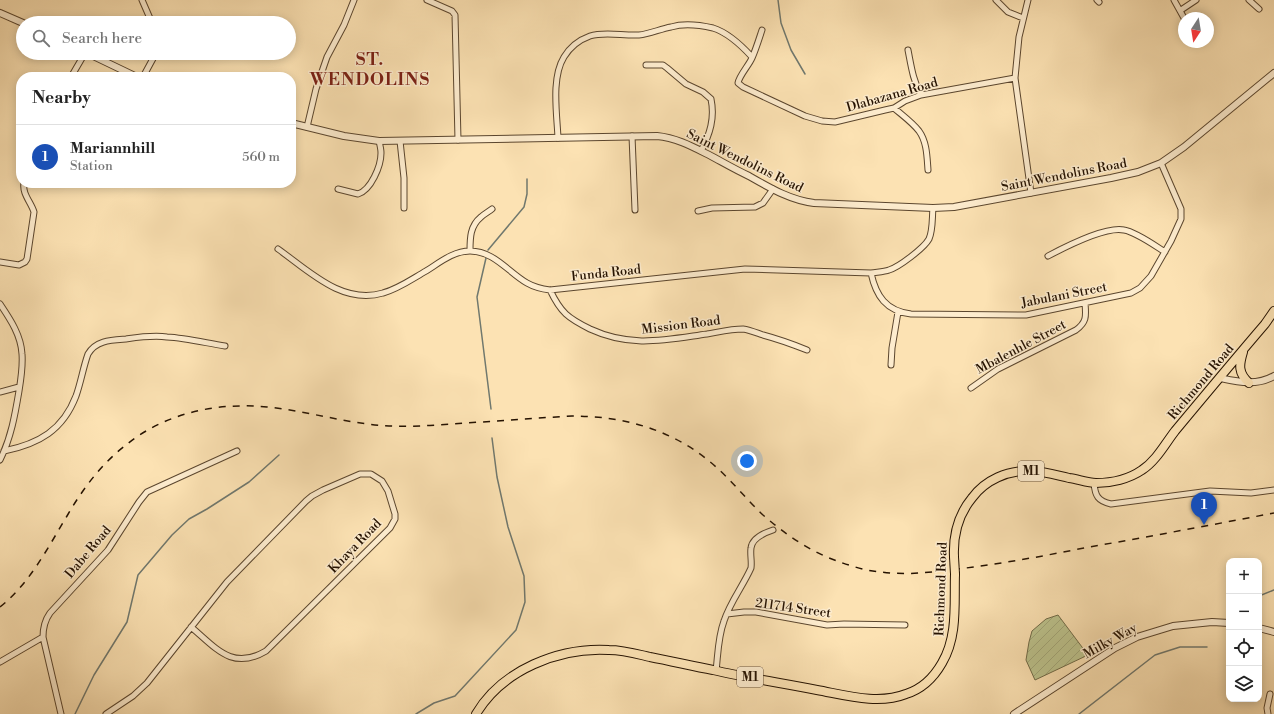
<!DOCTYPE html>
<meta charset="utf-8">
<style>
:root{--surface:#fff;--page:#f2f2f2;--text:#222;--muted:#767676;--line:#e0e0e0;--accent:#8f2418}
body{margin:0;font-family:"Libre Bodoni",serif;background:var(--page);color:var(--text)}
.controls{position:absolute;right:12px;bottom:12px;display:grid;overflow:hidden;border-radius:8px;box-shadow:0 2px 10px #0003}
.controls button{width:36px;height:36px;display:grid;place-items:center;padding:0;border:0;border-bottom:1px solid var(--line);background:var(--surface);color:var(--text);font:20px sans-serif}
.compass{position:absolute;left:1178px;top:12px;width:36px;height:36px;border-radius:50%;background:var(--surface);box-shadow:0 2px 10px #0003;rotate:192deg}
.you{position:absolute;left:747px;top:461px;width:14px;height:14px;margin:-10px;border:3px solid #fff;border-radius:50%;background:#1a73e8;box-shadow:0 0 0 6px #1a73e833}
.badge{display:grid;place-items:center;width:26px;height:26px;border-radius:50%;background:var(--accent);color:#fff;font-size:13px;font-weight:700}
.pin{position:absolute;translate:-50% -33px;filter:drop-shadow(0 1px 2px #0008)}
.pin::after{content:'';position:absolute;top:21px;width:14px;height:12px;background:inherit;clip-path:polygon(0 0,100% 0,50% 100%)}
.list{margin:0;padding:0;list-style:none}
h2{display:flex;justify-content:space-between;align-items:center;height:52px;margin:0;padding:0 16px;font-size:17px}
h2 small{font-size:13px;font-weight:400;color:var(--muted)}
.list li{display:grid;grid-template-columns:26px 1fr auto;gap:12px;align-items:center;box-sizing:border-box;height:64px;padding:0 16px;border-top:1px solid var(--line)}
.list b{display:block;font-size:15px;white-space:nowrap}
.list p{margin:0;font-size:13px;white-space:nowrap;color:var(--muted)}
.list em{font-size:13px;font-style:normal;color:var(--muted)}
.icon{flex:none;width:22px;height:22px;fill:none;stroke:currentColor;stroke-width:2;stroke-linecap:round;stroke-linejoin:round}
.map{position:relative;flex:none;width:1274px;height:714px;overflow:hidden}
.search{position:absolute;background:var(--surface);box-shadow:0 2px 10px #0003;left:16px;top:16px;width:280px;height:44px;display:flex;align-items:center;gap:10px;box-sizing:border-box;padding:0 14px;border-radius:22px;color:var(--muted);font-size:15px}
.panel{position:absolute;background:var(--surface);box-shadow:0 2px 10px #0003;left:16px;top:72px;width:280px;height:116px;border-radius:16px}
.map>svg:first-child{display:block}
.garden{fill:url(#garden-furrows);stroke:#716b48}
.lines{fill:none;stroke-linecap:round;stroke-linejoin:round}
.stream{stroke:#70786e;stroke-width:1.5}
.minor-casing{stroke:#5b462e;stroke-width:7}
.tertiary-casing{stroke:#5b462e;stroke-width:8}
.trunk-casing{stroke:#251201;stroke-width:10}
.minor{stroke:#fdecce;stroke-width:5}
.tertiary{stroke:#fdecce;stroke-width:6}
.trunk{stroke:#fce2b3;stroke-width:8}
.rail{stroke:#251201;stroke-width:1.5;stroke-dasharray:7 7;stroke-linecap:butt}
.trunk-bridge-casing{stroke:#251201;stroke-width:10;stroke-linecap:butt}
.trunk-bridge{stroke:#fce2b3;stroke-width:8}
.labels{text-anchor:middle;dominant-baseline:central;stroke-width:3;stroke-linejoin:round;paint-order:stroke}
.shield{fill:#fdecce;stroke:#66533e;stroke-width:1}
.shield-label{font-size:12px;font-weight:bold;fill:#251201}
.street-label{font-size:13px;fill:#251201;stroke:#fdecce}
.district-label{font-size:17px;font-weight:bold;letter-spacing:1px;fill:#7a1f14;stroke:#fdecce}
</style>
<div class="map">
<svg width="1274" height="714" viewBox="0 0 1274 714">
<defs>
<pattern id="garden-furrows" width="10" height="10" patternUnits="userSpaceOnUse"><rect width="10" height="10" fill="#bdc48e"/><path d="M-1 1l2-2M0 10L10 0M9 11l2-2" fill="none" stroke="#a2a779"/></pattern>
</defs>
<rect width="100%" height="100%" fill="#fce2b3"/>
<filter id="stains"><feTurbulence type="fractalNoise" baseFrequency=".005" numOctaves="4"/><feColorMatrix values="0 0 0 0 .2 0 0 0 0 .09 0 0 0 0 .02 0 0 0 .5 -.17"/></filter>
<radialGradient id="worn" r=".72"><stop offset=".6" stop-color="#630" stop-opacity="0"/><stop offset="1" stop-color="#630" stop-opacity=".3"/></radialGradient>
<path class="garden" d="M1058,615L1088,655L1035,680L1026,660L1029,642L1032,631L1046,619Z"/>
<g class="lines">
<path class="stream" d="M778,0L781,23L791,50L805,74
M488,250L524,207L527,194V179
M486,258L477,297L491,409
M1259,596L1274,590
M1228,611H1229
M75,714L94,675L127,622L138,575L172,535L189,519L207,509L249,482L279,455
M416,714L434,703L455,696L516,630L525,602L524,576L508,527L497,477L492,438
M1079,714L1155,655L1180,647H1207"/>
<g class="minor-casing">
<path id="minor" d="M142,0L152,23
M427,0L452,11L455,15L458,140
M996,0L1008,12L1023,18
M1028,0L1019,37L1015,78L1031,193
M1097,0L1099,2
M1174,0L1184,18
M1249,0L1259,9
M1181,10L1196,0
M762,30C759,39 756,49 752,58C749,65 739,76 738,83L743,87L805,116L822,121L835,122L885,110L894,108L905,101L921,95L1015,78
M908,50C911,65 913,81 921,95
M646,65H663L667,68L686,84L703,92L711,99C715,118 710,134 701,151
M71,77L85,53
M143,77L156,53
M894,108C902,115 912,122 919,131C927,142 927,157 928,170
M307,127L316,89L327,57L344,25L354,0
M632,136L635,210
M558,138C557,114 551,78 564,57C570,47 579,40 590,36C605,31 623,36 639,35C650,34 660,29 671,27C684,23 700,25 713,28C729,33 742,46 752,57
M400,141L404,178V208
M338,189L358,194C371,190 381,166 381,153C381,149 380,145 379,141
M698,211L712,208L755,207L763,203L773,189
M278,249C309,271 342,305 383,293C398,289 412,279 426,271C439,263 453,251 470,251C494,251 508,272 527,283C534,287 542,289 550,290L745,269L871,273C877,272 884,272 889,270C899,267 924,248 929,239C933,230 932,218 933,208
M470,251C470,238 470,226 481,217C484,214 488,212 492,209
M1048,256C1065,247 1105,226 1124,230C1136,232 1154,245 1165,252
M0,262L19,265L25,262L27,259L34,212C31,202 22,194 24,183
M871,273C876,296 886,311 911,314L1026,315L1131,293L1140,288L1151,276L1171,241L1181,219V209L1161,163
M550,290C561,313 568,318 590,329C631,348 664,340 707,334C719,332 731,329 743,329C750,330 757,333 763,335C778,339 792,344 807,350
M0,304C10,319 21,335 22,354C23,367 21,379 19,391C15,415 11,438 0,460
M891,365L892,348L898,312
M971,388L998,369L1076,330C1087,322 1086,316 1085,303
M0,392L19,387
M4,451C39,444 63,430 76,396C81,382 83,368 88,354C96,340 112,340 126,339C140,337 153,335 167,337C186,338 206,343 225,346
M1094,483C1095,496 1098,501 1111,504L1210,491L1251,493L1274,490
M727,614L744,612H756L827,625L844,624L905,625
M0,662L43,637
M716,671C718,654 718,637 724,621C730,602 743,586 751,568C752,561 750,555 751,548C752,538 764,533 773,530
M61,714L43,637C43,628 45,620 50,613L108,550L139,502L147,492L237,451
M106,714L133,696L147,683L227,582L306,501L312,496L323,490L360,474H371L382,481L388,491L395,514V519L390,528L266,651C232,671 216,648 191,627
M1268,714L1267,708L1270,694"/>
</g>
<g class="tertiary-casing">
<path id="tertiary" d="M0,13L23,23
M87,53L137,77
M291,123L344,136L379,141L657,136C677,138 693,147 711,156C724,163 736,170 749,176C770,188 790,200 814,203L933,208L954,207L1111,178L1138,172L1161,163L1184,147L1274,73
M1220,378C1239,382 1256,386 1274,376
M1259,628L1274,632
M1014,714L1115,648L1137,637L1173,626L1212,622L1229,623"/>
</g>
<g class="trunk-casing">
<path id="trunk" d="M1243,352C1239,365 1238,373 1249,383
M954,557C953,535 958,515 972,498C985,480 1008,470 1030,471C1043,471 1056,475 1069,478C1078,479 1087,483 1096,483C1111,483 1129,479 1142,470C1156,461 1165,444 1175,431C1205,395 1235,359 1265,324L1274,311
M476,714C502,670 559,647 609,650C623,650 637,654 650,657C671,661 692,666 713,670C747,678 782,683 817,690C845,695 878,705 906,694C922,689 934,677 942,663C958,636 954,604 955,574"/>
</g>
<use href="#minor" class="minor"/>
<use href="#tertiary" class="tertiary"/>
<use href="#trunk" class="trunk"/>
<path class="rail" d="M0,607C30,583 47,549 67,516C82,490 101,464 126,445C165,413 217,402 267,407C308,411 348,424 389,426C414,427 440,425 465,423C501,421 536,418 572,416C623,416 670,429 709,461C729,477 745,498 763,515C785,534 809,551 837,561C851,566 866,571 881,572C903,575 926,573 949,570C994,565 1039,557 1084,548C1147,537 1211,525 1274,513"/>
<g class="trunk-bridge-casing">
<path id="trunk-bridge" d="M954,557L955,574"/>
</g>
<use href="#trunk-bridge" class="trunk-bridge"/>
</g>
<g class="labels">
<g class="shield">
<rect x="1018" y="461" width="26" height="20" rx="3"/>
<rect x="737" y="667" width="26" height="20" rx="3"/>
</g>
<g class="shield-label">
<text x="1031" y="471">M1</text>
<text x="750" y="677">M1</text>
</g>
<g class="street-label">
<text transform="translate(892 95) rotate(-16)">Dlabazana Road</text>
<text transform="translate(745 161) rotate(26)">Saint Wendolins Road</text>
<text transform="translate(1064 175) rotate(-11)">Saint Wendolins Road</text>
<text transform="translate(606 273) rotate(-6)">Funda Road</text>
<text transform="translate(1064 295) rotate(-11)">Jabulani Street</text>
<text transform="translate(681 325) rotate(-7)">Mission Road</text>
<text transform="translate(1021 347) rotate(-28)">Mbalenhle Street</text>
<text transform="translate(1201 382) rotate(-50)">Richmond Road</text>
<text transform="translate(355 546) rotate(-46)">Khaya Road</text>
<text transform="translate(88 552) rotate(-50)">Dabe Road</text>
<text transform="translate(941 589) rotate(-88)">Richmond Road</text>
<text transform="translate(793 608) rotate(8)">211714 Street</text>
<text transform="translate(1110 641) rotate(-29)">Milky Way</text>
</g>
<g class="district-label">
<text x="370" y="60">ST.<tspan x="370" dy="20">WENDOLINS</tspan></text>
</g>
</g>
<rect width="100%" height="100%" filter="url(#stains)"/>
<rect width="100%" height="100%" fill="url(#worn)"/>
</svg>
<div class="controls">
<button>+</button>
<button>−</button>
<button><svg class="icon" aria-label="locate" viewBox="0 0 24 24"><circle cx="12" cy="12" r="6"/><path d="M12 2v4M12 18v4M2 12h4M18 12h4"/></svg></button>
<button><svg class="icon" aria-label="layers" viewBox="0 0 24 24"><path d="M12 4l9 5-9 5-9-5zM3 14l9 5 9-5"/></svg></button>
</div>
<svg class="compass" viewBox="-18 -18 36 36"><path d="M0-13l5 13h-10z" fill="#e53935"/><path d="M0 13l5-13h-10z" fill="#767676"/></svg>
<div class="you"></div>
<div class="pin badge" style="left:1204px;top:525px;background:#1a4fb4">1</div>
<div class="search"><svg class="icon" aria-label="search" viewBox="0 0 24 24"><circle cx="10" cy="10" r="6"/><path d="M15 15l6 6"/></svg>Search here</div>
<section class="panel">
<h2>Nearby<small></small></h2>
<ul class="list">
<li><span class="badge" style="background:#1a4fb4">1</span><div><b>Mariannhill</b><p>Station</p></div><em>560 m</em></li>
</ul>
</section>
</div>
